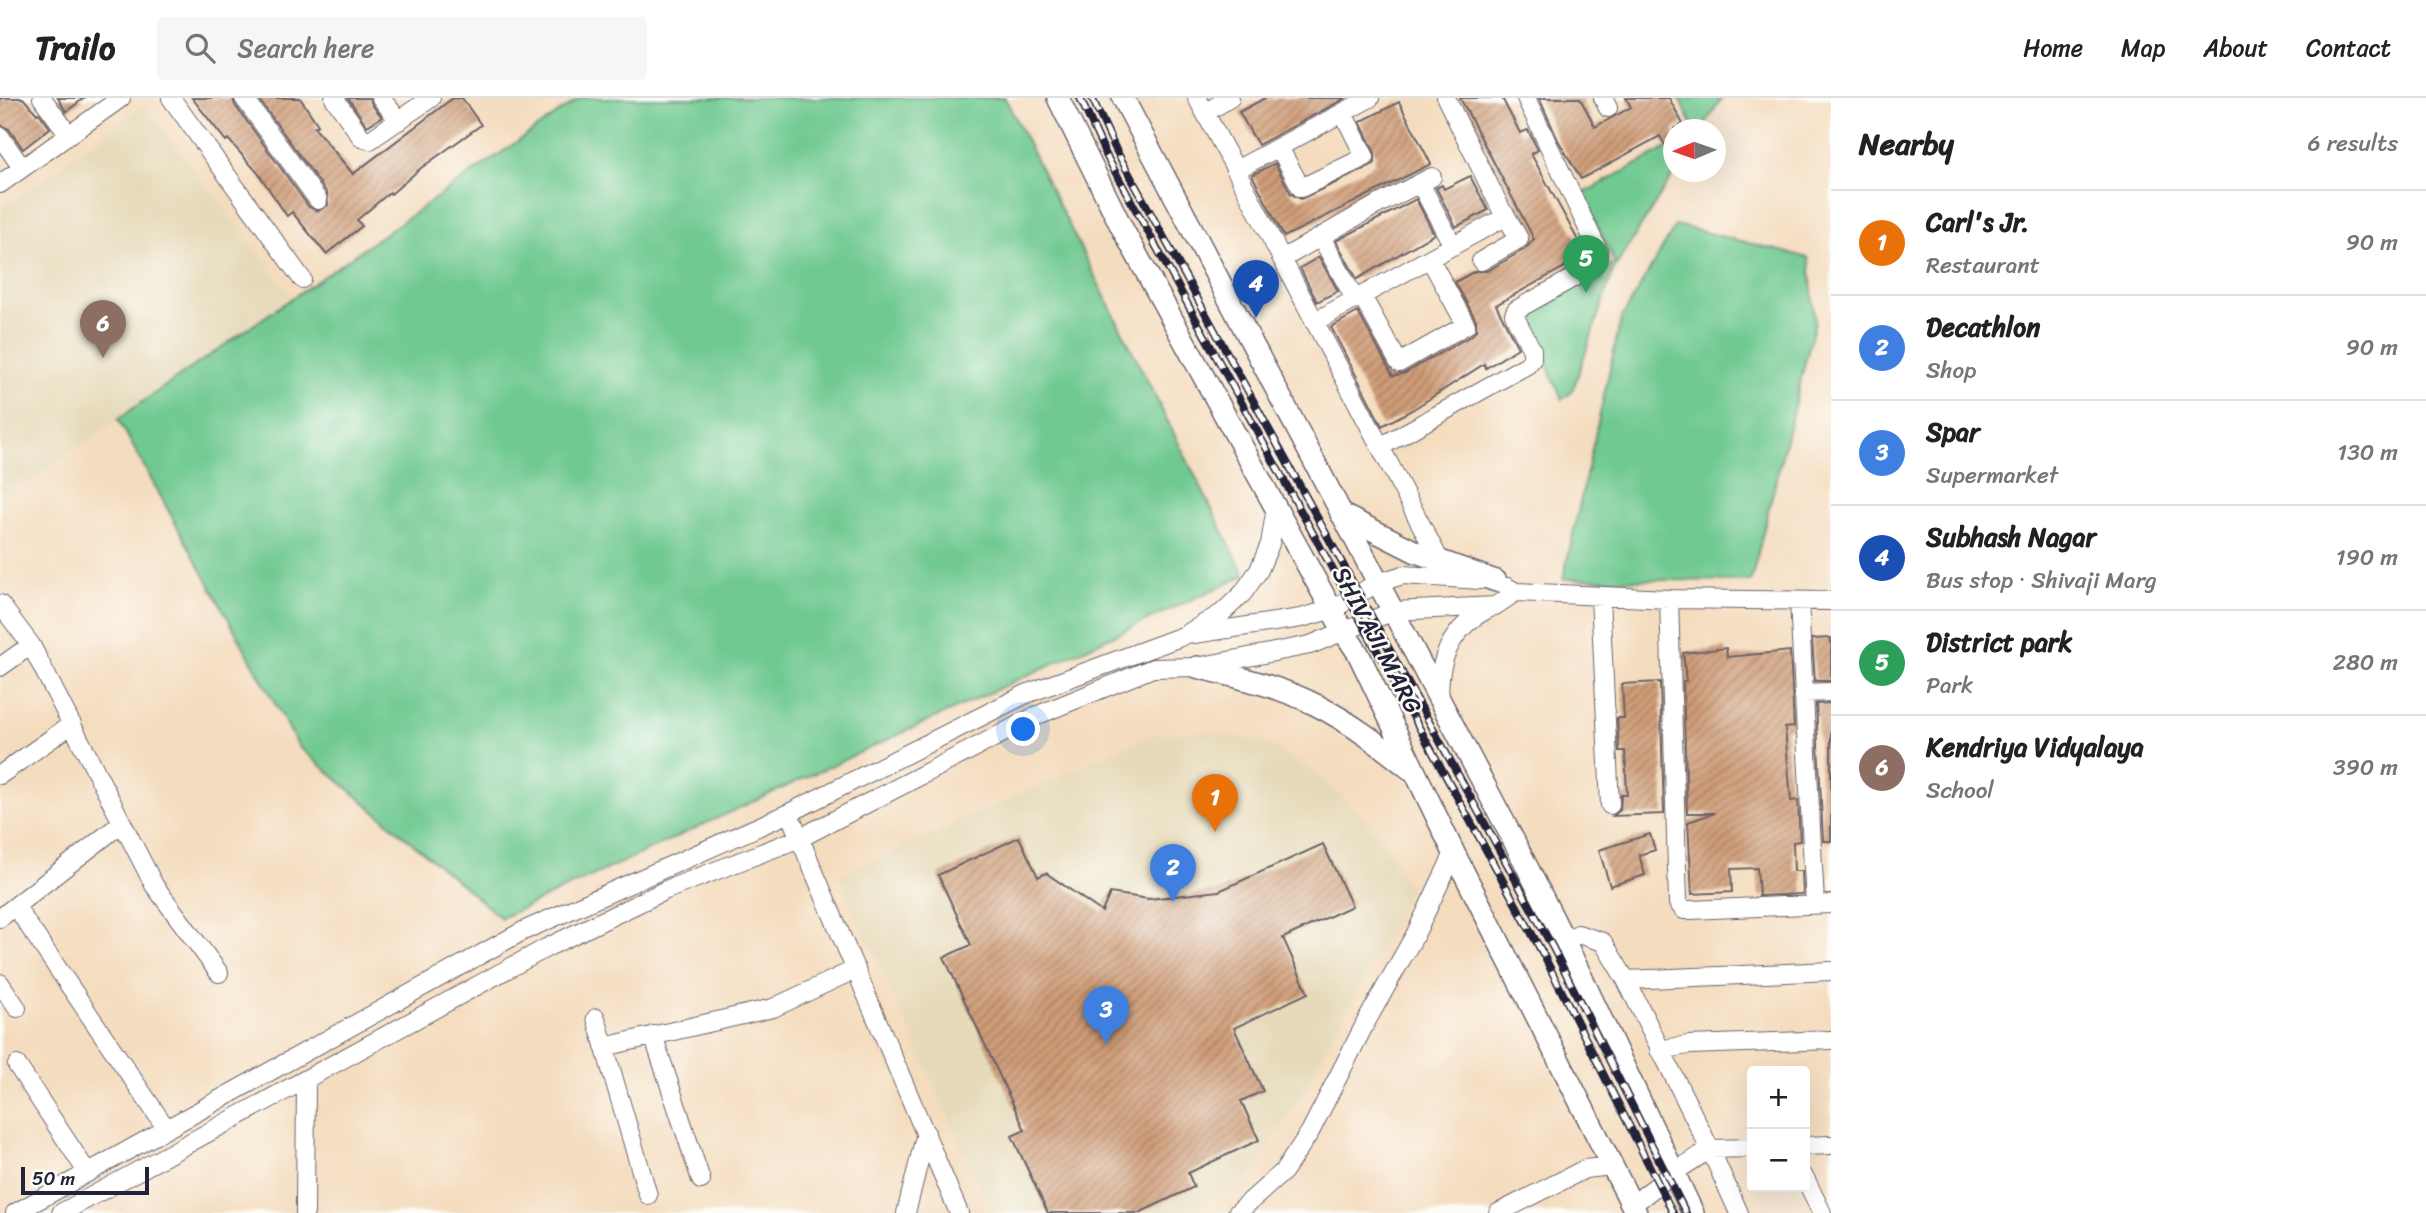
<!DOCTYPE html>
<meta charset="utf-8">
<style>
:root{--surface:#fff;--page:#f6f6f6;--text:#222;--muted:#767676;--line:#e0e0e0;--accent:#ea580c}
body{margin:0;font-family:Sriracha,sans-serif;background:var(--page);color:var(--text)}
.controls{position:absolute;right:21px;bottom:21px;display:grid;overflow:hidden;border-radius:7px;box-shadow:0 7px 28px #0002}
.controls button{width:63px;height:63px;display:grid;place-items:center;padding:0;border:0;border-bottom:2px solid var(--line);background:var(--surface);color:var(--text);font:35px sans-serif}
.compass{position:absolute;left:1663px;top:21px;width:63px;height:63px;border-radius:50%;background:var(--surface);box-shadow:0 7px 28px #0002;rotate:268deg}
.scale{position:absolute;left:21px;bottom:18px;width:128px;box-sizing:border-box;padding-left:7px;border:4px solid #22223b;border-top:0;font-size:19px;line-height:24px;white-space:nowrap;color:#22223b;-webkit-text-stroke:5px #fdfcf7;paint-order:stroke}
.you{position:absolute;left:1024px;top:632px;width:24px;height:24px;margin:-18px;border:5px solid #fff;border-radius:50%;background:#1a73e8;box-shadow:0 0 0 10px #1a73e833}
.badge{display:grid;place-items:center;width:46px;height:46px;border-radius:50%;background:var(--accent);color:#fff;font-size:23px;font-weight:700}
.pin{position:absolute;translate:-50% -58px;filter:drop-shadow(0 2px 4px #0008)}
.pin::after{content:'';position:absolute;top:37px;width:24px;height:21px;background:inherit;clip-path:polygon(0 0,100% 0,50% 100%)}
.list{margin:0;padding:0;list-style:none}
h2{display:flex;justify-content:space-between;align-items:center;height:91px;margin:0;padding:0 28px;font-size:30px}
h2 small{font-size:23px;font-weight:400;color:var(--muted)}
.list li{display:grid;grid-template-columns:46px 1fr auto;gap:21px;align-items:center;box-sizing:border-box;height:105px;padding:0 28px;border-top:2px solid var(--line)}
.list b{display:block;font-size:26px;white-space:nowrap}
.list p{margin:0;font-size:23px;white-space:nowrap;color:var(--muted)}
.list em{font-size:23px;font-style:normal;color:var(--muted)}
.icon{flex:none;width:38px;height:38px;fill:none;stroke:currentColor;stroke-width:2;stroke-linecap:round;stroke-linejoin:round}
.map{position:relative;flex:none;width:1831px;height:1115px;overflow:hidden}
header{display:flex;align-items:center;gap:42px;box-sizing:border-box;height:98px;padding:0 35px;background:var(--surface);border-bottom:2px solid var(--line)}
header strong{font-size:33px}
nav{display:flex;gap:38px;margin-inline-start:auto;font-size:24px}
.search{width:490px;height:63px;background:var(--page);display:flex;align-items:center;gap:18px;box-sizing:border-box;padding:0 24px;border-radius:7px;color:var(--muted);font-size:26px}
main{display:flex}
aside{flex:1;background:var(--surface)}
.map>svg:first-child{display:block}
.built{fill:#e6daba}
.park{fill:#70c990;stroke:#497666;stroke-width:2}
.building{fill:url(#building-hatch)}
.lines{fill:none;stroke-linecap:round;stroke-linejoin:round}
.minor-casing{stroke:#6c6369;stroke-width:20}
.major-casing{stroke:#6c6369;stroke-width:24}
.minor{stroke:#fff;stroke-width:18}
.major{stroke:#fff;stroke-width:21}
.rail-casing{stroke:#22223b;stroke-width:8}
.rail{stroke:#fdfcf7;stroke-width:5;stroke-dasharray:16;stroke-linecap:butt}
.labels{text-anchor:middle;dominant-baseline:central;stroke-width:5;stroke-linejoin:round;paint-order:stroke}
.street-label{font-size:24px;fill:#22223b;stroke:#fdfcf7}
</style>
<header>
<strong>Trailo</strong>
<div class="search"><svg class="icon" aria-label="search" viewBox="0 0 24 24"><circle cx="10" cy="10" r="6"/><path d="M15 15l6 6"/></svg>Search here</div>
<nav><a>Home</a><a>Map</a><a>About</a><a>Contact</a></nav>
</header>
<main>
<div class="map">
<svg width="1831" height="1115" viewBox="0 0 1831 1115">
<defs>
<pattern id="building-hatch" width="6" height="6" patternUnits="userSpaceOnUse" patternTransform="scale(1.75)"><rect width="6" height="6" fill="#cf9c77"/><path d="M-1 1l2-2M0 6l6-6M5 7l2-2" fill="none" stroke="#a87f63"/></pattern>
</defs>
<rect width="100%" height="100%" fill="#fdfcf7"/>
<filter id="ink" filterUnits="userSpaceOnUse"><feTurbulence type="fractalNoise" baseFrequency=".0143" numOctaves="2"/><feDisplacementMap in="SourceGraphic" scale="14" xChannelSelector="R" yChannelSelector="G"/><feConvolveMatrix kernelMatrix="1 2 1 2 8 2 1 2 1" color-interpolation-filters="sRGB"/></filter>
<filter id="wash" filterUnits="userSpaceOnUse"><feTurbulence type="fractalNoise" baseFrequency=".00686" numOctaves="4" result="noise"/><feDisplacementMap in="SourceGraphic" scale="28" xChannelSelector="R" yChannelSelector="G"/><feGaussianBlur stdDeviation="1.57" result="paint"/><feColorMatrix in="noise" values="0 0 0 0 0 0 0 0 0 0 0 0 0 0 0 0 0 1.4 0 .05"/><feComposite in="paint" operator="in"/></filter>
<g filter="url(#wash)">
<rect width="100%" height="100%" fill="#f4dcbe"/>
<path class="built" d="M144,7L293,200L0,403V113Z
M1214,634L1268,646L1325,681L1383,741L1410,792L1297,1005L1247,1082L1189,1115H992L839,778L1153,636Z"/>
<path class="park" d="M580,0H1005L1245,477L501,820L299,649L118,321Z
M1679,0H1722L1702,31L1695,32Z
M1673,47L1674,74H1675L1614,171L1572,294L1562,301L1526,220L1615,165L1582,96Z
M1676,127L1809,160L1815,224L1751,483L1563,481L1621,221Z"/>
<g id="blocks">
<path class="building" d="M0,0H23L37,16L39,15L50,30L23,51L9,31L0,27Z
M58,0H84L66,14Z
M192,0H233L235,7L309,109L318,113L328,107L327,95L258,0H300L318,27L314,29L353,76L453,0H462L481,27L421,70L391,96L390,94L357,122L362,128L326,156L292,114L287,118L258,75L228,41L226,43Z
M348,0H370L372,7L382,19L367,28Z
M1265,0H1346L1258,47L1239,14Z
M1460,0H1502L1520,35L1528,32L1538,52L1531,56L1586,157L1496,207L1518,250L1486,270L1484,266L1412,312L1382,328L1331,229L1358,214L1393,278L1405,275L1472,237L1476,232V222L1455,184L1475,173H1487L1525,151L1534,141Z
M1539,0H1580L1595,29L1631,9L1626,0H1669L1683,26L1674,31V63L1660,38L1581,81L1558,42Z
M1399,4L1431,66L1284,139L1252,77L1275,65L1291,96L1301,101L1370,69L1375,65V55L1360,24Z
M1470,78L1488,112L1456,129L1436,90L1442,87L1444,91Z
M1416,101L1434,136L1357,181L1336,143Z
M1319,159L1338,193L1317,204L1300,170Z
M1831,540V583H1815L1812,541Z
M1726,550L1727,559L1790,553L1794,629L1785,630L1791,703L1798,702L1800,743L1793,744L1794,773H1802L1803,796L1759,798L1757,770L1731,771L1732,794L1692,796L1688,724L1715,715H1687L1683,583H1686L1683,555Z
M1660,584L1664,716L1613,718L1620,712L1621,697H1627L1625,653H1619L1617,620H1624L1622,586Z
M1831,605V743H1823L1816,606Z
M1650,736L1655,752L1639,757L1645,777L1610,788L1599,752Z
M1019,739L1038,779L1046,775L1102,814L1110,795L1149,801L1219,793L1323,746L1352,808L1283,840L1308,895L1234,930L1263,993L1241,1003L1259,1042L1188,1075L1194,1089L1139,1115H1048L1012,1038L1025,1032L944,859L971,847L938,777Z"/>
</g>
</g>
<g filter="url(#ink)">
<use href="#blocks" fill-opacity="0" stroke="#6c6369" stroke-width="2"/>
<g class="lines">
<g class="minor-casing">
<path id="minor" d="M42,0L69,37
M171,0L302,181
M244,0L318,102
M334,0L362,40L370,42L431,0
M381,0L399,23
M1197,0L1236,72
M1370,0L1236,72L1282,161L1373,109L1432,79
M1603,0L1608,10
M1205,15L1230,0
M0,38L22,70
M1279,49L1301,90L1365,59L1343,15
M1420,85L1453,148
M0,86L121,0
M1321,139L1355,201
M1282,161L1440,463
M1481,163L1519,141L1505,116
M1362,198L1399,265L1466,227L1430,161
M1314,224L1505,119L1446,0
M1380,349L1527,267L1532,261V252L1516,221L1514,216L1516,212L1589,171L1597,162L1598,152L1526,0
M1507,489L1516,494L1669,501L1831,503
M1600,498L1610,707
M1669,501L1678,805L1684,812H1690L1831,806
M1799,503L1815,806
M0,506L31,547L154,787L219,875
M1194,536L1301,520L1333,511L1377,485L1403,477L1480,482
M0,569L31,547
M1804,595L1831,594
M1440,603C1436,563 1452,529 1488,511
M0,677L72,626
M789,715L959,1115
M16,809L166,1030
M0,820L122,725
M1565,844L1578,836L1603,844L1626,882L1710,1051L1739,1115
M1626,882L1831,873
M0,885L17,910
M596,920L648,1097
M653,937L701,1082
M604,949L773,910L856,871
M1659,952L1689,947L1831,942
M17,967L87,1074
M1805,1048L1831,1047
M1805,1080L1822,1115
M1632,1107L1673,1075L1710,1051L1752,1050
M15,1115L523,833L789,715L1026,596L1183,538L1222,515L1243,495L1259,472L1270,446L1276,409
M61,1115L546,850L666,792L800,740L1038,617L1153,570L1197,569L1310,547L1394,513L1495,508L1516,494
M305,1115L306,982
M906,1115L926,1035
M1237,1115L1284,1073L1310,1034L1366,924L1415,837L1454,755
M1498,1115L1585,1071L1612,1068"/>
</g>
<g class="major-casing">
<path id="major" d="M1058,0L1122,130L1344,534L1358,555L1454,755L1636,1115
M1123,0L1515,745L1565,844L1693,1115
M1341,416L1416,454L1496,483
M1197,569C1237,579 1279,588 1316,607C1350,624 1380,647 1410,671"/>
</g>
<use href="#minor" class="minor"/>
<use href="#major" class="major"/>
<g class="rail-casing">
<path id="rail" d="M1080,0L1106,57L1543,856L1673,1115
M1092,0L1116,52L1553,850L1686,1115"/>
</g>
<use href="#rail" class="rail"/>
</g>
</g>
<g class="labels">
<g class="street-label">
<text transform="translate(1377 542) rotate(62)">SHIVAJI MARG</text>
</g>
</g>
</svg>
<div class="controls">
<button>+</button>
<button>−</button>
</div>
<svg class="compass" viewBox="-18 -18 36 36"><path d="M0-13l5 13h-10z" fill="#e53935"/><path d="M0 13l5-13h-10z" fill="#767676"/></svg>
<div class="scale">50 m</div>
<div class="you"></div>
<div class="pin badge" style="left:1215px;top:734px;background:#e8710a">1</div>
<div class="pin badge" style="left:1173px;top:804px;background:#3f7fe0">2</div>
<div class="pin badge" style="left:1106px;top:946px;background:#3f7fe0">3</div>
<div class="pin badge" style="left:1256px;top:220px;background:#1a4fb4">4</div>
<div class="pin badge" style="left:1586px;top:195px;background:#2e9e5b">5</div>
<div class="pin badge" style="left:103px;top:260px;background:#8d6e63">6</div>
</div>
<aside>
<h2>Nearby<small>6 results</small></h2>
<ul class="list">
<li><span class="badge" style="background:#e8710a">1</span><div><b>Carl's Jr.</b><p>Restaurant</p></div><em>90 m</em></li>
<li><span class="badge" style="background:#3f7fe0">2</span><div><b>Decathlon</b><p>Shop</p></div><em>90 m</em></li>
<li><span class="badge" style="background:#3f7fe0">3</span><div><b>Spar</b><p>Supermarket</p></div><em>130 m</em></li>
<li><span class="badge" style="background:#1a4fb4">4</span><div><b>Subhash Nagar</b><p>Bus stop · Shivaji Marg</p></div><em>190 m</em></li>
<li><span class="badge" style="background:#2e9e5b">5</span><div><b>District park</b><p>Park</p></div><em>280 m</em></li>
<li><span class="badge" style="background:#8d6e63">6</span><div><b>Kendriya Vidyalaya</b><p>School</p></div><em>390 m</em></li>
</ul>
</aside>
</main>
